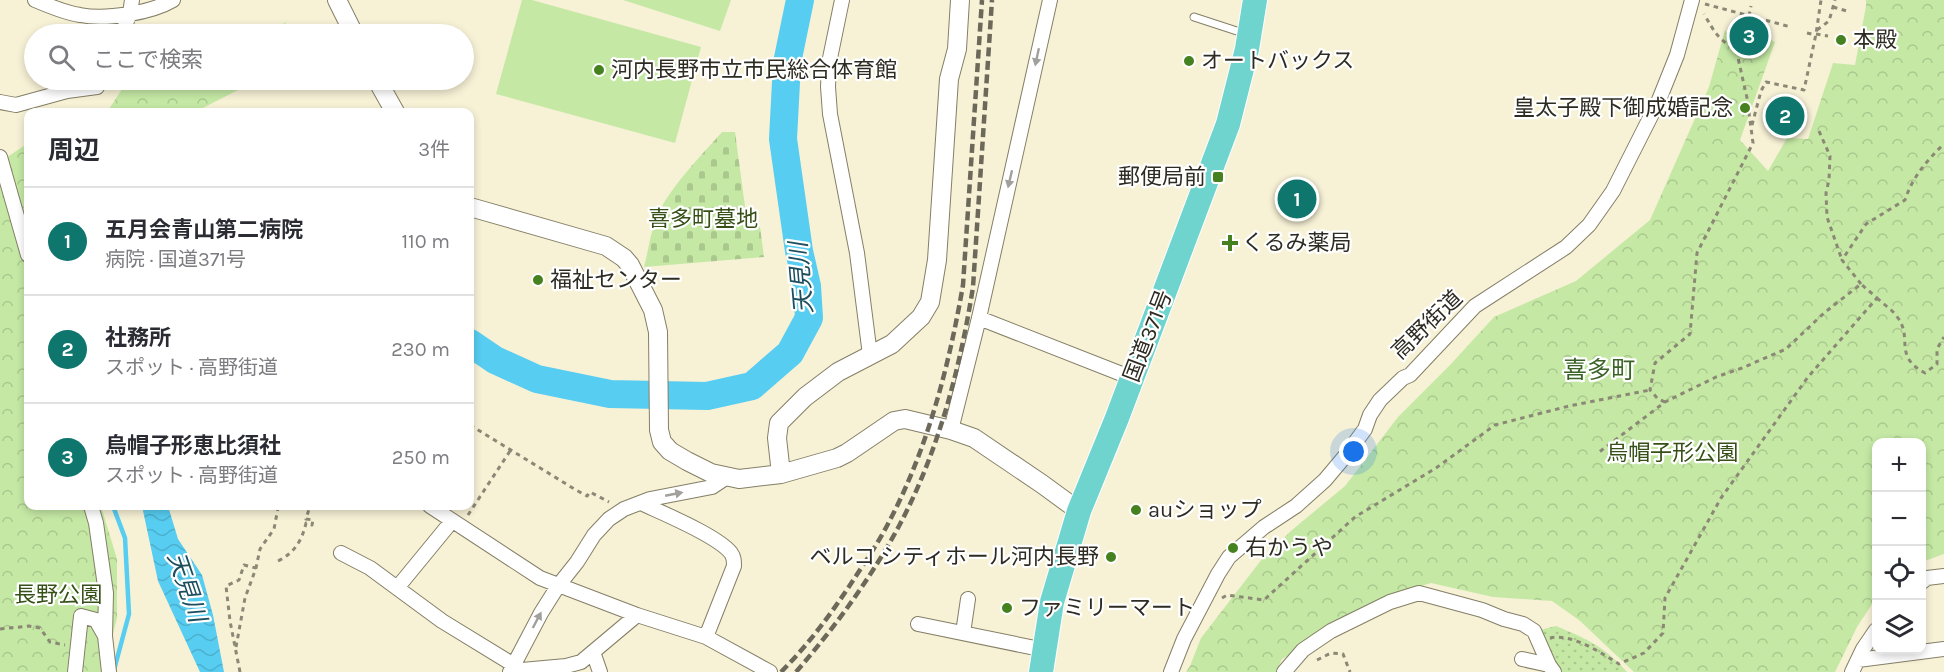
<!DOCTYPE html>
<html lang="ja">
<meta charset="utf-8">
<style>
:root{--surface:#fff;--page:#f7f7f7;--text:#2b2b33;--muted:#7c7c81;--line:#e1e1e2;--accent:#0f766e}
body{margin:0;font-family:Karla,"Noto Sans JP",sans-serif;background:var(--page);color:var(--text)}
.controls{position:absolute;right:18px;bottom:18px;display:grid;overflow:hidden;border-radius:12px;box-shadow:0 3px 9px #0003}
.controls button{width:54px;height:54px;display:grid;place-items:center;padding:0;border:0;border-bottom:2px solid var(--line);background:var(--surface);color:var(--text);font:30px sans-serif}
.you{position:absolute;left:1354px;top:452px;width:21px;height:21px;margin:-15px;border:4px solid #fff;border-radius:50%;background:#1a73e8;box-shadow:0 0 0 9px #1a73e833}
.badge{display:grid;place-items:center;width:39px;height:39px;border-radius:50%;background:var(--accent);color:#fff;font-size:20px;font-weight:700}
.pin{position:absolute;translate:-50% -50%;border:3px solid #fff;box-shadow:0 2px 6px #0006}
.list{margin:0;padding:0;list-style:none}
h2{display:flex;justify-content:space-between;align-items:center;height:78px;margin:0;padding:0 24px;font-size:26px}
h2 small{font-size:20px;font-weight:400;color:var(--muted)}
.list li{display:grid;grid-template-columns:39px 1fr auto;gap:18px;align-items:center;box-sizing:border-box;height:108px;padding:0 24px;border-top:2px solid var(--line)}
.list b{display:block;font-size:22px;white-space:nowrap}
.list p{margin:0;font-size:20px;white-space:nowrap;color:var(--muted)}
.list em{font-size:20px;font-style:normal;color:var(--muted)}
.icon{flex:none;width:33px;height:33px;fill:none;stroke:currentColor;stroke-width:2;stroke-linecap:round;stroke-linejoin:round}
.map{position:relative;flex:none;width:1944px;height:672px;overflow:hidden}
.search{position:absolute;background:var(--surface);box-shadow:0 3px 9px #0003;left:24px;top:24px;width:450px;height:66px;display:flex;align-items:center;gap:15px;box-sizing:border-box;padding:0 21px;border-radius:33px;color:var(--muted);font-size:22px}
.panel{position:absolute;background:var(--surface);box-shadow:0 3px 9px #0003;left:24px;top:108px;width:450px;height:402px;border-radius:12px}
.map>svg:first-child{display:block}
.grass{fill:url(#grass-dots)}
.forest{fill:url(#forest-crowns)}
.cemetery{fill:url(#cemetery-stones)}
.pitch{fill:#c5e9a5}
.water{fill:url(#water-waves)}
.lines{fill:none;stroke-linecap:round;stroke-linejoin:round}
.stream{stroke:#57cdf1;stroke-width:4.5}
.river{stroke:#57cdf1;stroke-width:28}
.service-casing{stroke:#847f66;stroke-width:9}
.minor-casing{stroke:#847f66;stroke-width:16}
.tertiary-casing{stroke:#847f66;stroke-width:20}
.trunk-casing{stroke:#fff;stroke-width:26}
.path{stroke:#8c8876;stroke-width:3;stroke-dasharray:4.5 4.5;stroke-linecap:butt}
.service{stroke:#fff;stroke-width:7}
.minor{stroke:#fff;stroke-width:14}
.tertiary{stroke:#fff;stroke-width:18}
.trunk{stroke:#6fd4ce;stroke-width:24}
.rail{stroke:#6c695a;stroke-width:4.5;stroke-dasharray:9 4.5;stroke-linecap:butt}
.oneway{fill:#a1a09c}
.poi-dot{fill:#45811e;stroke:#fff;stroke-width:2}
.labels{text-anchor:middle;dominant-baseline:central;stroke-width:4.5;stroke-linejoin:round;paint-order:stroke}
.poi-label{font-size:22px;fill:#2e2c22;stroke:#fff;text-anchor:start}
.park-label{font-size:22px;fill:#365018;stroke:#fff}
.street-label{font-size:22px;fill:#2e2c22;stroke:#fff}
.water-label{font-size:24px;font-style:italic;fill:#1c4e5d;stroke:#fff}
.neighbourhood-label{font-size:24px;fill:#3c6327;stroke:#fff}
</style>
<div class="map">
<svg width="1944" height="672" viewBox="0 0 1944 672">
<defs>
<pattern id="grass-dots" width="8" height="8" patternUnits="userSpaceOnUse" patternTransform="scale(1.5)"><rect width="8" height="8" fill="#c5e9a5"/><path d="M2 2h.1M6 6h.1" fill="none" stroke="#aac88e" stroke-width="1.8" stroke-linecap="round"/></pattern>
<pattern id="forest-crowns" width="20" height="18" patternUnits="userSpaceOnUse" patternTransform="scale(1.5)"><rect width="20" height="18" fill="#c5e9a5"/><path d="M2 6a3 3 0 1 1 6 0M12 15a3 3 0 1 1 6 0" fill="none" stroke="#aac88e"/></pattern>
<pattern id="cemetery-stones" width="16" height="16" patternUnits="userSpaceOnUse" patternTransform="scale(1.5)"><rect width="16" height="16" fill="#c5e9a5"/><path d="M2 7V4a2 2 0 0 1 4 0v3zM10 15v-3a2 2 0 0 1 4 0v3z" fill="#aac88e"/></pattern>
<pattern id="water-waves" width="16" height="10" patternUnits="userSpaceOnUse" patternTransform="scale(1.5)"><rect width="16" height="10" fill="#57cdf1"/><path d="M0 5q4-4 8 0t8 0" fill="none" stroke="#4cb0ce"/></pattern>
</defs>
<rect width="100%" height="100%" fill="#f7f1d6"/>
<path class="grass" d="M1556,626C1587,639 1604,646 1627,672H1557L1536,631Z"/>
<path class="forest" d="M1866,0H1944V554L1922,562V442H1876V598L1857,627L1835,672H1634L1579,620L1552,601L1493,597L1431,583L1389,596L1331,640L1305,646L1282,659L1276,672H1186L1190,666L1201,638L1262,559L1292,530L1345,486L1398,417L1451,364L1494,317L1576,281L1650,220L1709,87L1725,30L1733,43L1734,50L1737,49L1739,43L1756,47L1759,34L1775,42L1740,140L1768,171L1787,138L1808,139L1833,63L1855,65L1866,6Z
M287,21L278,34H246L268,26L279,27Z
M128,80H246L238,90L195,112H107Z
M28,143V506H101L117,559V618L103,672H0V162Z"/>
<path class="cemetery" d="M722,132H735L746,214L748,218H754L760,227L764,257L644,267C648,252 650,236 655,221C666,191 701,156 722,132Z"/>
<path class="pitch" d="M522,0H532L701,47L675,143L496,94Z
M623,0H731L720,31Z"/>
<path class="water" d="M142,506H168L178,539L202,575L213,615L224,672H200L158,581Z"/>
<g class="lines">
<path class="stream" d="M113,506L125,538L129,614L114,670"/>
<path class="river" d="M470,343L495,360L537,379L610,394L707,396L752,386L790,353L809,318L807,286L799,251L783,139L787,63L800,0"/>
<g class="service-casing">
<path id="service" d="M1194,17L1246,34"/>
</g>
<g class="minor-casing">
<path id="minor" d="M35,0C49,6 66,13 80,15C106,20 151,13 173,0
M842,0L829,63L828,87L830,114L857,253L870,355
M122,34L130,13L132,0
M0,102L16,105L67,91L97,87L100,80
M0,157L28,255
M979,318L1132,378
M951,430L979,318L1050,0
M641,503C662,513 718,536 731,553C734,557 734,561 734,566L706,637
M91,506L96,523L106,593L105,636
M430,506L540,578L637,615L706,637L770,672
M341,553L370,568L442,621L522,670L566,666L581,662L637,615
M1922,582L1927,578L1944,576
M397,588L452,521
M918,624L1045,650
M963,633L968,599
M593,652L600,672
M1522,659L1549,665
M1858,660L1944,649
M75,672L81,616L96,620L105,636L109,672
M510,672L541,613L558,586L577,562L594,535L609,519L624,509L650,499L712,487L727,477
M1171,672L1184,639L1218,574L1229,557L1264,527L1296,506L1325,480L1346,455L1365,429L1370,415L1380,400L1403,378L1410,375L1475,306L1566,247L1589,225L1613,191L1659,100L1677,55L1692,0
M1284,672L1303,650L1331,631L1390,602L1419,593L1482,610L1504,619L1523,624L1534,631L1549,665L1554,672
M1852,672L1863,649L1876,630"/>
</g>
<g class="tertiary-casing">
<path id="tertiary" d="M337,0L354,34
M377,80L395,112
M470,207L606,246L624,258L630,265L653,310L658,332L659,430L662,442L670,451L687,461L711,473L739,479L781,474L837,458L847,453L894,421L905,419L951,430L974,438L1042,484L1079,511
M781,474L777,438L779,423L805,397L838,372L892,344L921,317L930,302L937,260L949,79L957,49L960,0"/>
</g>
<g class="trunk-casing">
<path id="trunk" d="M1041,672L1052,602L1079,511L1117,418L1228,124L1247,49L1255,0"/>
</g>
<path class="path" d="M1705,4L1791,27
M1833,7L1847,11
M1749,16L1751,6
M1817,30L1829,21L1835,0
M1807,33L1816,35
M1816,34L1828,36
M1736,49L1741,24L1751,26L1753,17
M1752,125L1761,91L1766,82L1804,90L1816,34L1821,0
M1819,131L1830,156L1829,180L1826,193L1827,217L1842,260
M1861,284L1842,260L1866,224L1905,200C1912,178 1927,160 1944,144
M1877,298C1883,304 1893,310 1898,318C1913,339 1893,356 1925,373L1937,364V349L1944,337
M1665,402L1658,399L1650,390L1655,363L1690,334L1697,253L1753,143L1747,98L1736,49C1718,40 1714,31 1704,14
M470,425L576,490L587,496L590,492L609,502
M468,515L510,451
M278,561C294,553 302,541 306,523L312,525L313,520L306,519L310,506
M1222,598L1227,595L1264,600L1355,517L1436,468L1495,425L1569,406L1650,390
M0,629L29,626L40,628L50,642L65,645
M1550,638C1572,633 1601,653 1619,664L1644,653L1663,633L1665,598L1721,498L1808,377L1877,298L1861,284L1824,313L1786,349L1742,368L1716,377L1665,402L1598,453
M236,647L245,598L256,568L260,549L274,529L278,508
M1317,660L1331,653L1343,654L1350,672
M240,672L230,621L226,586L239,580L244,565L256,568"/>
<use href="#service" class="service"/>
<use href="#minor" class="minor"/>
<use href="#tertiary" class="tertiary"/>
<use href="#trunk" class="trunk"/>
<path class="rail" d="M781,672C808,645 831,614 852,582C865,562 879,542 890,520C928,447 949,366 963,285L982,0
M796,672C835,627 871,578 899,526C938,453 960,369 973,287L992,0"/>
</g>
<defs><path id="oneway-solid" d="M-6-.8H1V-3.2L6.5 0L1 3.2V.8H-6Z" transform="scale(1.5)"/></defs>
<g class="oneway">
<use href="#oneway-solid" transform="translate(1037 57) rotate(102)"/>
<use href="#oneway-solid" transform="translate(1010 179) rotate(103)"/>
<use href="#oneway-solid" transform="translate(674 494) rotate(-11)"/>
<use href="#oneway-solid" transform="translate(537 620) rotate(-62)"/>
</g>
<g class="poi-dot">
<circle cx="1841" cy="40" r="6"/>
<circle cx="1189" cy="61" r="6"/>
<circle cx="599" cy="70" r="6"/>
<circle cx="1745" cy="108" r="6"/>
<rect x="1212" y="171" width="12" height="12" rx="3"/>
<path d="M1227 234h6v6h6v6h-6v6h-6v-6h-6v-6h6z"/>
<circle cx="538" cy="280" r="6"/>
<circle cx="1136" cy="510" r="6"/>
<circle cx="1233" cy="548" r="6"/>
<circle cx="1111" cy="557" r="6"/>
<circle cx="1007" cy="608" r="6"/>
</g>
<g class="labels">
<g class="poi-label">
<text x="1853" y="40">本殿</text>
<text x="1201" y="61">オートバックス</text>
<text x="611" y="70">河内長野市立市民総合体育館</text>
<text x="1733" y="108" text-anchor="end">皇太子殿下御成婚記念</text>
<text x="1206" y="177" text-anchor="end">郵便局前</text>
<text x="1242" y="243">くるみ薬局</text>
<text x="550" y="280">福祉センター</text>
<text x="1148" y="510">auショップ</text>
<text x="1245" y="548">右かうや</text>
<text x="1099" y="557" text-anchor="end">ベルコ シティホール河内長野</text>
<text x="1019" y="608">ファミリーマート</text>
</g>
<g class="park-label">
<text x="703" y="219">喜多町墓地</text>
<text x="1672" y="453">烏帽子形公園</text>
<text x="58" y="595">長野公園</text>
</g>
<g class="street-label">
<text transform="translate(1427 325) rotate(-44)">高野街道</text>
<text transform="translate(1148 336) rotate(-69)">国道371号</text>
</g>
<g class="water-label">
<text transform="translate(801 278) rotate(-95)">天見川</text>
<text transform="translate(187 587) rotate(71)">天見川</text>
</g>
<g class="neighbourhood-label">
<text x="1599" y="370">喜多町</text>
</g>
</g>
</svg>
<div class="controls">
<button>+</button>
<button>−</button>
<button><svg class="icon" aria-label="locate" viewBox="0 0 24 24"><circle cx="12" cy="12" r="6"/><path d="M12 2v4M12 18v4M2 12h4M18 12h4"/></svg></button>
<button><svg class="icon" aria-label="layers" viewBox="0 0 24 24"><path d="M12 4l9 5-9 5-9-5zM3 14l9 5 9-5"/></svg></button>
</div>
<div class="you"></div>
<div class="pin badge" style="left:1297px;top:199px">1</div>
<div class="pin badge" style="left:1785px;top:116px">2</div>
<div class="pin badge" style="left:1749px;top:36px">3</div>
<div class="search"><svg class="icon" aria-label="search" viewBox="0 0 24 24"><circle cx="10" cy="10" r="6"/><path d="M15 15l6 6"/></svg>ここで検索</div>
<section class="panel">
<h2>周辺<small>3件</small></h2>
<ul class="list">
<li><span class="badge">1</span><div><b>五月会青山第二病院</b><p>病院 · 国道371号</p></div><em>110 m</em></li>
<li><span class="badge">2</span><div><b>社務所</b><p>スポット · 高野街道</p></div><em>230 m</em></li>
<li><span class="badge">3</span><div><b>烏帽子形恵比須社</b><p>スポット · 高野街道</p></div><em>250 m</em></li>
</ul>
</section>
</div>
